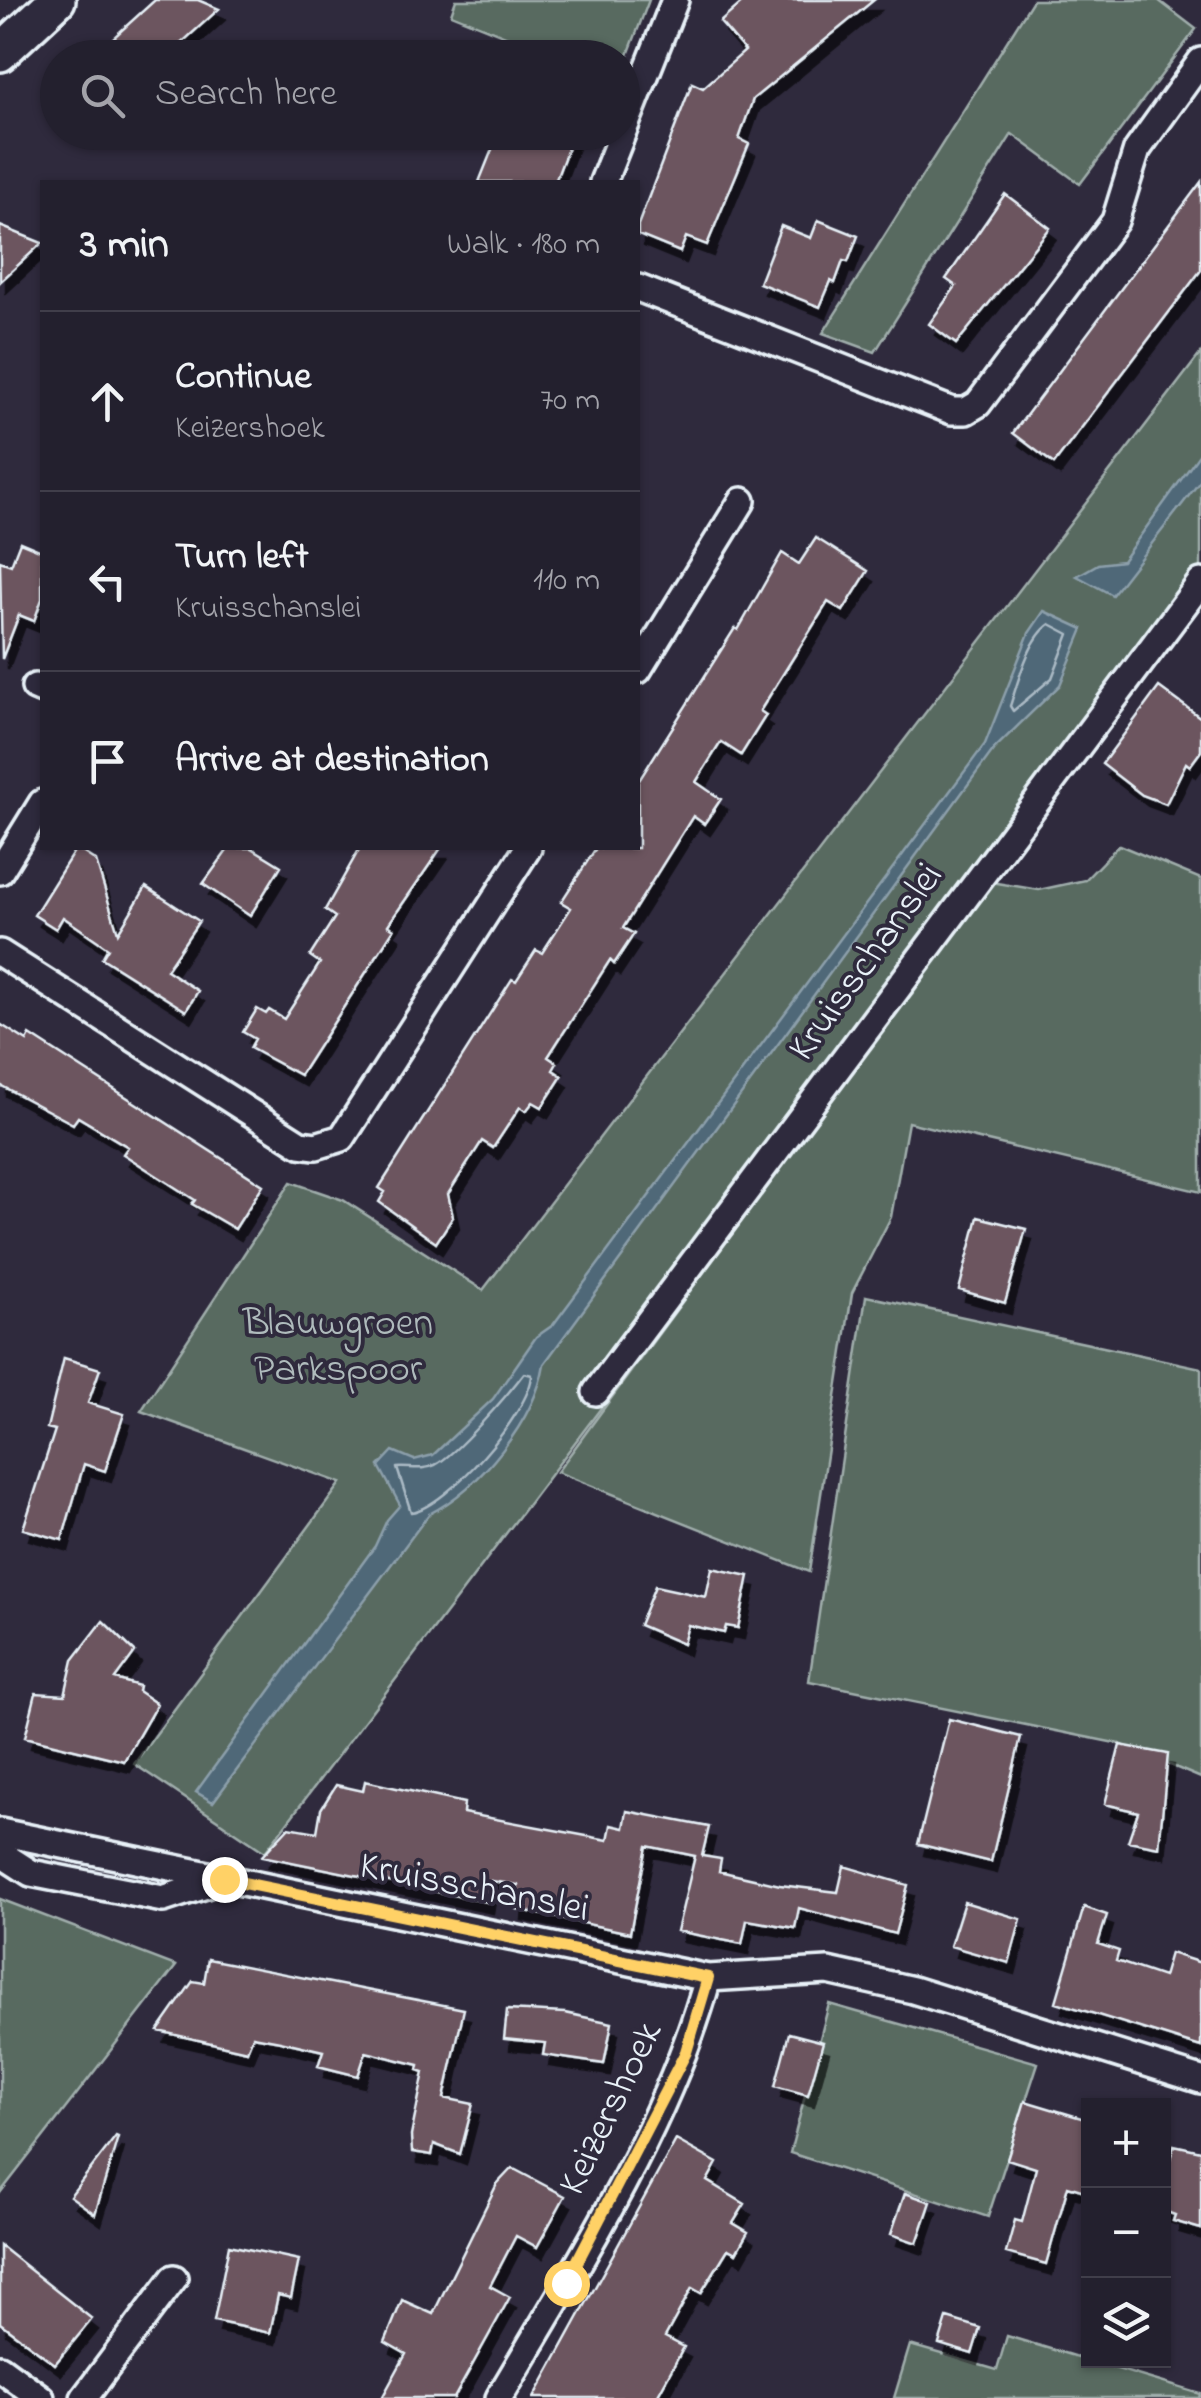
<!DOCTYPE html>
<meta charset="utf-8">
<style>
:root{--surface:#23202e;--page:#2b2836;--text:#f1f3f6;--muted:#a3a3aa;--line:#403e4a}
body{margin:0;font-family:"Indie Flower",sans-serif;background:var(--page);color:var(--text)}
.controls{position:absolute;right:30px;bottom:30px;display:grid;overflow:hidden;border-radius:0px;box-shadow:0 2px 8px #0004}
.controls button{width:90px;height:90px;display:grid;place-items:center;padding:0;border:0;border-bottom:2px solid var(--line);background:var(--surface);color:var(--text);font:50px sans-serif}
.stop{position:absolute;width:30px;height:30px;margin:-22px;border:8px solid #ffd166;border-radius:50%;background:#fff}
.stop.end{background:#ffd166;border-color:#fff;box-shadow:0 2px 10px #0008}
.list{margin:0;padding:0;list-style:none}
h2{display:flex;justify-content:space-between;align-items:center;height:130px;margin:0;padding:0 40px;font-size:42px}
h2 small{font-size:32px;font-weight:400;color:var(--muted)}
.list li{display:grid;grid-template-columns:65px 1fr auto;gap:30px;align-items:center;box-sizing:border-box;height:180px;padding:0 40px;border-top:2px solid var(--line)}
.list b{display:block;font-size:38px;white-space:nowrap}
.list p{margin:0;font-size:32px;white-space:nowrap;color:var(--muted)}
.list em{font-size:32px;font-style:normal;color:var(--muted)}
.icon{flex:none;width:55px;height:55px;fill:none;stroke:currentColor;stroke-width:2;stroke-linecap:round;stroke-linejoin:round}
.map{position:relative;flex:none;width:1201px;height:2398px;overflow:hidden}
.search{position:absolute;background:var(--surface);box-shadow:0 2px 8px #0004;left:40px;top:40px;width:600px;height:110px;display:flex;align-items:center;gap:25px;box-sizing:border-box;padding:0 35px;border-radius:55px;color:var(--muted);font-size:38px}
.panel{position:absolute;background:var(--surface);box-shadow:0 2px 8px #0004;left:40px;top:180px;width:600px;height:670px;border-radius:0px}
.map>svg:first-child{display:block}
.green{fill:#596a61;stroke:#a0aeac;stroke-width:2.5}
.water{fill:#4f6878;stroke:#8c9fab;stroke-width:2.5}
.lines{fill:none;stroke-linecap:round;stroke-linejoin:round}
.shore{stroke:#abbac5;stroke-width:2.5}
.building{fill:#6c555e;stroke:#e8f1f8;stroke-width:2.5;filter:url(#shadow)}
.street-casing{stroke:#e8f1f8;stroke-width:32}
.secondary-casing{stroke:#e8f1f8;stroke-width:42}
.street{stroke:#2f2a3d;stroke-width:25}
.secondary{stroke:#2f2a3d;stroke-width:35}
.route{stroke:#ffd166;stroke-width:12}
.labels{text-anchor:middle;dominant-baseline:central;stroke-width:8;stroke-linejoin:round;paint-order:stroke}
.street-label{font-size:40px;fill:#e8f1f8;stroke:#2f2a3d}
.park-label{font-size:40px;fill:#afbbbc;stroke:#2f2a3d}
</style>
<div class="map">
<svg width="1201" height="2398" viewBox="0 0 1201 2398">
<defs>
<filter id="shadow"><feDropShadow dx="6" dy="11" stdDeviation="0" flood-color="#0009"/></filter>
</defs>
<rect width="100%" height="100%" fill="#2f2a3d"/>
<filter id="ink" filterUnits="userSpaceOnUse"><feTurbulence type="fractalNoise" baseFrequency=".01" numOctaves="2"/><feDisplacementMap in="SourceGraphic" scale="20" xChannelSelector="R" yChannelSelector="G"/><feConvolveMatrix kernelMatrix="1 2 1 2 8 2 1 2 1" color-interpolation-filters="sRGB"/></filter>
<g filter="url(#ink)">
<path class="green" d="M456,0H649L623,68L622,58L557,57L451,14Z
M1033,0H1158L1196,29L1080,184L1012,134L875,352L823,333Z
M1201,353V578L597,1391L604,1404L265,1852L134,1764L341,1483L141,1411L291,1182L343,1200L483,1290Z
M1119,845L1201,879V1192L908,1122L891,1217L852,1293L809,1572L557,1472L991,882L1039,890L1085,880Z
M866,1296L1201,1368V1778L1120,1744L809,1681Z
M0,1899L176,1966L0,2193Z
M829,2004L1038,2063L988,2217L790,2153Z
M1007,2336L1201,2394L1200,2398H894L910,2345L997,2370Z"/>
<path class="water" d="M1201,452V480L1112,595L1077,576L1098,564L1122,561Z
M1044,611L1083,629L1060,685L994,749L544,1364C535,1420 480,1488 429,1514L213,1802L196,1792L375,1546L387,1520L400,1505L379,1466L393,1451L414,1460L433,1455L493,1399L536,1337L553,1325L985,744L1029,633Z"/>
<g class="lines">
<path class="shore" d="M1050,624L1069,634L1052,678L1013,711L1010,706C1018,682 1029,638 1050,624Z
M524,1373L532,1375C530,1412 447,1507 411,1512L397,1468C410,1467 422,1471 435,1465C456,1455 509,1393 524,1373Z"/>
</g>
<path class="building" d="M155,0H198L219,9L165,58H91Z
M745,0H874L753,99L739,139L749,144L707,245L686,237L680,252L638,235V225L692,83L703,88L745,51L720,22Z
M499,132H574L555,182H479Z
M1201,182V270L1054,464L1013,433Z
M1005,194L1050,228L956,344L929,324L956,286L946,279Z
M818,220L858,236L848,262L843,261L835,283L831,281L820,307L759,283L781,226L811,238Z
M0,226L42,243L0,282Z
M816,538L868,571L843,611L828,602L760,711L766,715L741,755L721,742L696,782L721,799L704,824L693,816L623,928L634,934L614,964L610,960L548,1057L557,1063L553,1070L562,1076L542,1107L533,1102L526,1111L520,1107L493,1148L482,1141L448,1194L453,1217L436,1243L379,1202L385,1192L379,1188L512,979L516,981L536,950L542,953L571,908L561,902L596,848H638V782L735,628L738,630L782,553L799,564Z
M20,542L42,551V599L34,621L19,615L2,659L0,561L11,565Z
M1159,687L1201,718V751L1190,766L1186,763L1166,804L1142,795L1102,764Z
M76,848L96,861L118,933L146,887L199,921L166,970L198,991L186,1011L102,958L108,948L63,917L56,929L34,915Z
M229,848H252L281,866L250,916L203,884Z
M360,848H441L388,925L394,929L300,1075L250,1048L255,1039L243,1032L257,1009L266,1014L269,1010L284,1019L320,963L310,956L335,917L325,910Z
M0,1024L27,1041L30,1035L263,1185L235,1229L192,1204L195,1200L123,1154L128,1147L78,1117L73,1124L0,1085Z
M978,1217L1026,1229L1005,1303L959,1290Z
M64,1358L100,1369L88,1403L124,1414L105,1471L84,1464L62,1540L23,1529L55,1430L47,1428Z
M712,1568L749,1576L738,1628L726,1626L724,1633L688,1625L683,1644L639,1625L655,1586L706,1597Z
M103,1621L135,1652L115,1679L139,1686L138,1691L157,1704L124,1761L25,1737L36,1693L65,1695L73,1660Z
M949,1719L1021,1737L991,1862L918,1844Z
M1120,1745L1168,1754L1159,1847L1128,1841L1138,1812L1105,1804Z
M365,1781L464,1803L463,1813L608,1840L611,1825L624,1828L627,1811L709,1827L702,1856L721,1859L719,1871L780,1885L838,1892L844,1866L908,1885L895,1934L799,1908L795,1928L747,1920L742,1944L677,1931L695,1856L647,1846L630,1933L516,1909L518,1885L491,1881L487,1902L262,1856L289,1827L317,1832L321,1809L336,1785L363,1791Z
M964,1902L1021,1919L1009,1963L950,1946Z
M1084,1907L1107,1915L1098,1944L1119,1951L1116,1961L1163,1977L1170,1953L1201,1963V2047L1056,2002Z
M208,1959L464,2009L444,2098L473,2104L460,2154L434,2144L432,2155L412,2152L411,2136L424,2072L418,2070L419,2065L366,2052L358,2076L318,2066L323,2051L280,2041L253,2036L247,2051L158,2031L193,1981L204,1983Z
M507,2010L565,2013L612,2023L604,2064L543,2055L545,2043L504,2039Z
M789,2033L823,2042L808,2095L775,2086Z
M1025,2101L1088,2120V2192L1068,2186L1046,2264L1006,2253L1015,2220L1022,2222L1036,2168L1007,2159Z
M116,2136L118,2137L95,2214L70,2196Z
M676,2140L717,2163L707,2181L745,2204L733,2223L748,2232L736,2253L728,2249L701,2293L692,2288L665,2337L684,2347L656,2398H534Z
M1174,2145L1201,2151V2229L1173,2221L1175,2215L1164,2211V2181Z
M512,2168L565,2196L537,2247L516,2236L490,2286L510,2297L454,2398H382L406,2354L385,2342L402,2300L433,2314L497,2184Z
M905,2193L931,2202L917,2243L891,2234Z
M229,2245L299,2260L291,2298L278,2295L270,2333L214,2321Z
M0,2246L92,2319L55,2364L0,2323Z
M947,2318L980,2328L972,2354L939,2344Z"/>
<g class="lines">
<g class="street-casing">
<path id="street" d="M603,182L675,0
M638,288L952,411H966L978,404L1115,221L1137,150L1201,61
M638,670L742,501
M35,687L42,690
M0,871L42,803
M0,953L300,1144L316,1146L342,1138L528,848
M596,1392L1201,582
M0,1832L708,1978L828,1971L913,1990L1201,2080
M0,1853L31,1873L163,1899L224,1879
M0,2368L41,2398
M84,2398L174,2278
M499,2398C577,2265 667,2127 708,1978"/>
</g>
<g class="secondary-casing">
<path id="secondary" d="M0,53L57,0"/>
</g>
<use href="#street" class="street"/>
<use href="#secondary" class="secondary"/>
</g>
</g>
<g class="lines" filter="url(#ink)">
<path class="route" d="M224,1879L708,1978L686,2052L566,2283"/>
</g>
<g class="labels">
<g class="street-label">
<text transform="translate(867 963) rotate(-54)">Kruisschanslei</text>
<text transform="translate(474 1889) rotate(11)">Kruisschanslei</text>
<text transform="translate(612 2109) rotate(-64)">Keizershoek</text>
</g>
<g class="park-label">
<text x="338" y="1324">Blauwgroen<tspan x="338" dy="46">Parkspoor</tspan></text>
</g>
</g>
</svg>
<div class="controls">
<button>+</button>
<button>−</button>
<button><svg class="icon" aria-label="layers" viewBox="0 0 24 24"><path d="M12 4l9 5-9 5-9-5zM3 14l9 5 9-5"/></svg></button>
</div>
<div class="stop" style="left:566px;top:2283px"></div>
<div class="stop end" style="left:224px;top:1879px"></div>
<div class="search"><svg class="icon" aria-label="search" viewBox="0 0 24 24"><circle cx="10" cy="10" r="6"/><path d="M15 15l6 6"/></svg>Search here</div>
<section class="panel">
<h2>3 min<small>Walk · 180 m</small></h2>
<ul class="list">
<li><svg class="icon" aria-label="ahead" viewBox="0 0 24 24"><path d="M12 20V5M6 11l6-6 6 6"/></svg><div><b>Continue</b><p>Keizershoek</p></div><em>70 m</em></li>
<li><svg class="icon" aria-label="left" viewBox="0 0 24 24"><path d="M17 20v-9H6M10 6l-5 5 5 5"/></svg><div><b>Turn left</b><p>Kruisschanslei</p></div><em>110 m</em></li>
<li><svg class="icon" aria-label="arrive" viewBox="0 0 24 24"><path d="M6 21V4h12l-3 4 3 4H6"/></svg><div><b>Arrive at destination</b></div></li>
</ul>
</section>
</div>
